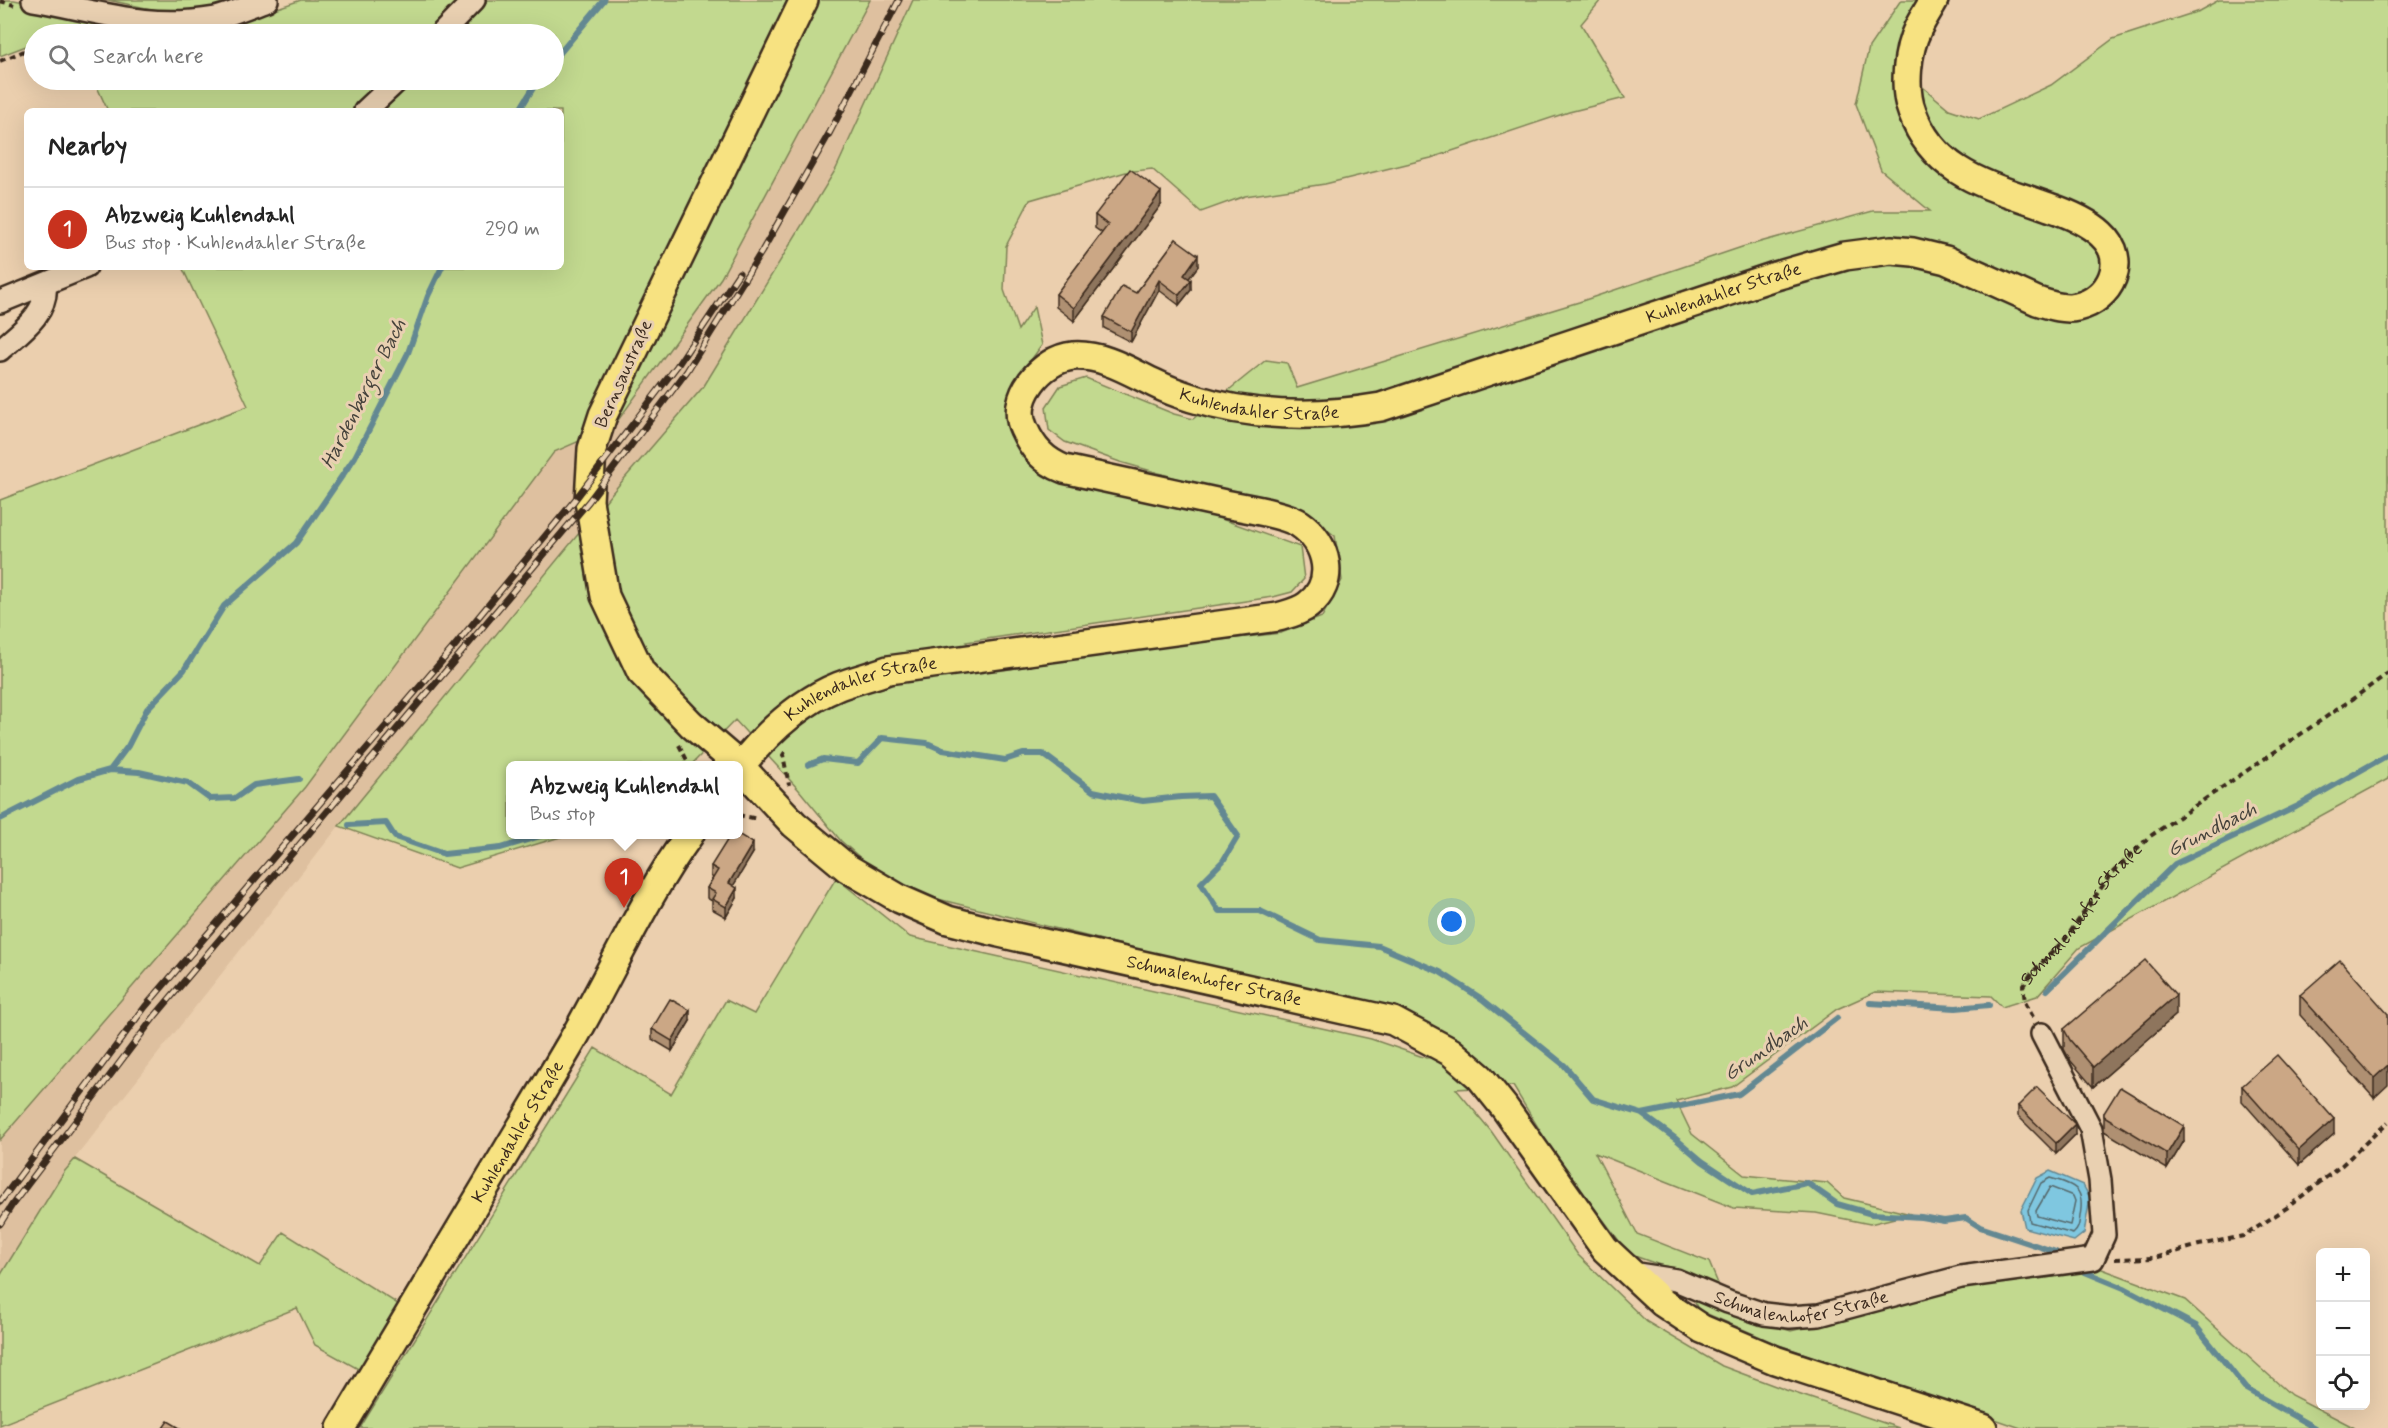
<!DOCTYPE html>
<meta charset="utf-8">
<style>
:root{--surface:#fff;--page:#f2f2f2;--text:#222;--muted:#767676;--line:#e0e0e0;--accent:#c8321e}
body{margin:0;font-family:Mynerve,sans-serif;background:var(--page);color:var(--text)}
.controls{position:absolute;right:18px;bottom:18px;display:grid;overflow:hidden;border-radius:9px;box-shadow:0 6px 24px #0002}
.controls button{width:54px;height:54px;display:grid;place-items:center;padding:0;border:0;border-bottom:2px solid var(--line);background:var(--surface);color:var(--text);font:30px sans-serif}
.you{position:absolute;left:1452px;top:922px;width:21px;height:21px;margin:-15px;border:4px solid #fff;border-radius:50%;background:#1a73e8;box-shadow:0 0 0 9px #1a73e833}
.badge{display:grid;place-items:center;width:39px;height:39px;border-radius:50%;background:var(--accent);color:#fff;font-size:20px;font-weight:700}
.pin{position:absolute;translate:-50% -50px;filter:drop-shadow(0 2px 3px #0008)}
.pin::after{content:'';position:absolute;top:32px;width:21px;height:18px;background:inherit;clip-path:polygon(0 0,100% 0,50% 100%)}
.popup{position:absolute;left:506px;top:761px;width:237px;height:78px;box-sizing:border-box;display:grid;place-content:center;border-radius:9px;background:var(--surface);filter:drop-shadow(0 2px 4px #0005);font-size:20px;white-space:nowrap;color:var(--muted)}
.popup b{font-size:22px;color:var(--text)}
.popup::after{content:'';position:absolute;left:50%;top:100%;margin-left:-12px;border:12px solid transparent;border-top-color:var(--surface)}
.list{margin:0;padding:0;list-style:none}
h2{display:flex;justify-content:space-between;align-items:center;height:78px;margin:0;padding:0 24px;font-size:26px}
h2 small{font-size:20px;font-weight:400;color:var(--muted)}
.list li{display:grid;grid-template-columns:39px 1fr auto;gap:18px;align-items:center;box-sizing:border-box;height:84px;padding:0 24px;border-top:2px solid var(--line)}
.list b{display:block;font-size:22px;white-space:nowrap}
.list p{margin:0;font-size:20px;white-space:nowrap;color:var(--muted)}
.list em{font-size:20px;font-style:normal;color:var(--muted)}
.icon{flex:none;width:33px;height:33px;fill:none;stroke:currentColor;stroke-width:2;stroke-linecap:round;stroke-linejoin:round}
.map{position:relative;flex:none;width:2388px;height:1428px;overflow:hidden}
.search{position:absolute;background:var(--surface);box-shadow:0 6px 24px #0002;left:24px;top:24px;width:540px;height:66px;display:flex;align-items:center;gap:15px;box-sizing:border-box;padding:0 21px;border-radius:33px;color:var(--muted);font-size:22px}
.panel{position:absolute;background:var(--surface);box-shadow:0 6px 24px #0002;left:24px;top:108px;width:540px;height:162px;border-radius:9px}
.map>svg:first-child{display:block}
.built{fill:#dec09f}
.green{fill:#c2d98f;stroke:#7e8256;stroke-width:1.5}
.water{fill:#7fc7e0;stroke:#648892;stroke-width:1.5}
.lines{fill:none;stroke-linecap:round;stroke-linejoin:round}
.shore{stroke:#56696c;stroke-width:1.5}
.stream{stroke:#648892;stroke-width:6}
.minor-casing{stroke:#3b2a1e;stroke-width:26}
.major-casing{stroke:#3b2a1e;stroke-width:32}
.path{stroke:#3b2a1e;stroke-width:4;stroke-dasharray:6 4.5;stroke-linecap:butt}
.minor{stroke:#e9d0b1;stroke-width:21}
.major{stroke:#f7e281;stroke-width:27}
.rail-casing{stroke:#3b2a1e;stroke-width:7}
.rail{stroke:#e9d0b1;stroke-width:4.5;stroke-dasharray:14;stroke-linecap:butt}
.wall{fill:#af9072;stroke:#3b2a1e;stroke-width:1.5}
.shaded-wall{fill:#8e755d;stroke:#3b2a1e;stroke-width:1.5}
.building{fill:#cba785;stroke:#3b2a1e;stroke-width:1.5}
.labels{text-anchor:middle;dominant-baseline:central;stroke-width:6;stroke-linejoin:round;paint-order:stroke}
.street-label{font-size:18px;fill:#3b2a1e;stroke:#e9d0b1}
.water-label{font-size:20px;font-style:italic;fill:#45423b;stroke:#e9d0b1}
</style>
<div class="map">
<svg width="2388" height="1428" viewBox="0 0 2388 1428">
<rect width="100%" height="100%" fill="#ebcfae"/>
<filter id="ink" filterUnits="userSpaceOnUse"><feTurbulence type="fractalNoise" baseFrequency=".0167" numOctaves="2"/><feDisplacementMap in="SourceGraphic" scale="12" xChannelSelector="R" yChannelSelector="G"/><feConvolveMatrix kernelMatrix="1 2 1 2 8 2 1 2 1" color-interpolation-filters="sRGB"/></filter>
<g filter="url(#ink)">
<path class="built" d="M870,0H913L836,169L704,386L612,493L339,826L64,1172L0,1276V1140L3,1135L305,787L554,452L614,426L721,278Z"/>
<path class="green" d="M0,0H14L146,26L106,34H34V43L0,56Z
M108,0H253L184,16Z
M301,0H469L434,34H174L230,24Z
M477,0H870L721,278L614,426L554,452L305,787L0,1140V500L248,406L182,267H561V111H381L398,97L412,80H554V34H449Z
M913,0H1601L1581,24L1625,98L1569,112L1431,158L1325,184L1245,196L1201,212L1152,169L1126,172L1030,200L1006,246L1004,290L1018,330L1034,307L1042,345L1020,375L1013,427L1132,497L1216,517L1300,547L1304,579L1292,592L1273,597L966,642L997,671L1132,650L1281,633L1322,617L1342,580L1335,536L1296,506L1208,487L1120,462L1065,442L1049,430L1046,407L1060,386L1086,378L1174,414L1193,419L1266,360L1287,363L1297,388L1579,302L1742,247L1873,211H1930L1881,170L1856,104L1869,47L1901,0H1919L1906,21L1893,62L1949,109L1979,119L2051,85L2113,39L2199,11L2219,0H2388V779L2079,948L2037,996L2002,1007L1991,996L1875,992L1837,1009L1732,1087L1676,1101L1692,1134L1744,1175L1827,1183L1844,1198L1911,1214L1870,1224L1816,1213L1734,1208L1595,1153L1637,1234L1709,1262L1719,1286L1629,1254L1556,1157L1513,1086L1456,1089L1491,1131L1578,1255L1647,1322L1722,1366L1786,1390L1899,1428H360L595,1048L671,1094L726,1000L754,1014L836,878L910,937L1371,1039L1426,1058L1473,1052L1460,1041L1418,1019L914,893L872,868L841,841L799,790L735,720L691,765L510,766V834L567,835L457,868L339,826L612,493L704,386L836,169Z
M94,80H389L358,111H108Z
M75,1159L260,1266L283,1232L398,1304L360,1370L315,1345L297,1308L0,1425V1276L64,1172Z
M2094,1266L2185,1300L2291,1395L2355,1428H2021L1779,1345L1698,1310L1694,1300L1791,1331L1933,1295L1994,1282L2054,1277Z"/>
<path class="water" d="M2050,1171L2083,1185L2090,1198L2084,1233L2074,1241L2025,1228L2021,1210L2037,1178Z"/>
<g class="lines">
<path class="shore" d="M2050,1178C2076,1185 2085,1189 2080,1216C2079,1224 2079,1229 2073,1234L2030,1222L2028,1210L2041,1183Z
M2050,1187L2073,1196L2075,1201L2070,1225L2037,1216L2036,1211Z"/>
<path class="stream" d="M554,60L604,0
M519,111L538,80
M808,765L823,759L858,763L882,738L927,743L943,750L1005,760L1023,754H1043L1093,791L1121,797L1143,801L1181,797L1210,796L1238,836L1223,861L1201,883L1219,911H1260L1320,940L1379,946L1440,972L1482,999L1564,1065L1593,1099L1642,1114L1676,1139L1702,1161L1752,1194L1807,1183L1837,1204L1872,1214L1921,1217L1944,1221L1966,1218L1980,1227L2056,1252
M110,770L139,772L188,783L210,799L235,798L254,785L299,779
M0,819L78,779L110,770L128,746L147,709L184,670L224,606L296,543L355,457L408,353L428,296L442,267
M349,825L386,823L395,837L444,854L501,848L547,834
M2047,990L2175,864L2296,807L2388,755
M1870,1003L1956,1008L1989,1005
M1642,1114L1739,1094L1837,1018
M2085,1272L2124,1288L2196,1326L2246,1389L2315,1428"/>
<g class="minor-casing">
<g id="minor">
<path d="M33,0C98,11 146,30 215,18C232,14 250,6 267,0"/>
<path d="M441,34L474,0"/>
<path d="M365,111L398,80"/>
<path d="M0,302L86,267"/>
<path d="M0,350C19,333 49,313 45,285"/>
<path id="s2" d="M1631,1273L1676,1280L1728,1302L1764,1314L1790,1317L1819,1315L1961,1277L2093,1259L2104,1235L2100,1180L2091,1129L2042,1034"/>
</g>
</g>
<g class="major-casing">
<g id="major">
<path id="s3" d="M804,0L603,415L592,449L589,501L605,596L641,672L691,724L740,766L794,824L847,868L900,899L948,920L999,933L1393,1021L1451,1052L1480,1077L1504,1107L1605,1249L1663,1303L1702,1329L1775,1360L1983,1428"/>
<path id="s4" d="M738,769C764,736 799,702 839,686C855,680 872,676 888,670L1278,617C1288,614 1299,612 1308,605C1337,583 1328,543 1300,524C1285,514 1244,508 1225,504C1172,492 1118,481 1064,469C1044,461 1033,449 1024,429C1009,398 1042,359 1073,356C1102,354 1129,371 1154,383C1166,389 1179,394 1192,398C1255,418 1317,418 1381,407L1772,277L1845,256L1891,250L1913,252L1946,260L2037,301C2050,305 2063,310 2077,307C2110,300 2130,260 2101,234C2087,221 2067,213 2049,207C1992,186 1935,176 1912,112C1903,89 1907,50 1918,28C1923,18 1929,9 1934,0"/>
<path id="s5" d="M341,1428C417,1300 495,1172 571,1043C611,974 643,899 690,834"/>
</g>
</g>
<g class="path">
<path d="M0,1L14,5"/>
<path d="M64,34L77,28"/>
<path d="M0,61L34,47"/>
<path d="M679,745L690,766"/>
<path d="M785,752L783,755L789,785"/>
<path d="M738,815L758,819"/>
<path id="s1" d="M2033,1017L2025,1002L2023,986L2031,974L2066,938L2111,874L2149,837L2354,698L2388,673"/>
<path d="M2115,1259L2155,1258L2199,1245L2244,1236L2288,1207L2342,1165L2388,1122"/>
</g>
<use href="#minor" class="minor"/>
<use href="#major" class="major"/>
<g class="rail-casing">
<path id="rail" d="M0,1202L145,1007L453,648L574,501L677,366L739,273
M0,1224L12,1205L155,1016L589,501L687,371L762,251L830,132L899,0"/>
</g>
<use href="#rail" class="rail"/>
</g>
<path class="wall" d="M1161,205L1074,321L1056,307V294L1102,233L1095,228V215Z
M1176,239L1198,266L1189,278L1191,290L1179,305L1159,290L1131,342L1104,328V317L1136,293Z
M753,853L733,885L737,898L726,917L712,909V901L707,898V888L713,878L711,876V866Z
M2300,995L2388,1014L2374,1098L2300,1015Z
M2176,1015L2093,1087L2070,1060L2064,1049V1029Z
M690,1021L672,1051L652,1039V1029Z
M2242,1086L2334,1134L2299,1165L2242,1101Z
M2018,1106L2075,1135L2056,1154L2018,1116Z
M2104,1113L2184,1141L2167,1169L2104,1131Z"/>
<path class="shaded-wall" d="M1161,192V205L1074,321V308Z
M1198,255V266L1184,285V275Z
M1159,280V290L1131,342V332Z
M1191,280V290L1179,305V295Z
M753,843V853L729,893V883Z
M737,888V898L726,917V907Z
M2176,995V1015L2093,1087V1067Z
M690,1010V1021L672,1051V1041Z
M2388,1065V1085L2374,1098V1078Z
M2334,1119V1134L2299,1165V1150Z
M2075,1124V1135L2056,1154V1143Z
M2184,1126V1141L2167,1169V1154Z"/>
<path class="building" d="M1130,169L1161,192L1074,308L1056,294L1108,225L1095,215Z
M1176,239L1198,255L1184,275L1191,280L1179,295L1159,280L1131,332L1104,317L1122,286L1136,293Z
M731,834H738L753,843L729,883L737,888L726,907L712,899L716,893L707,888L718,870L711,866Z
M2145,960L2176,995L2093,1067L2070,1040L2064,1029Z
M2340,960L2388,1014V1065L2374,1078L2300,995Z
M670,999L690,1010L672,1041L652,1029Z
M2277,1055L2334,1119L2299,1150L2242,1086Z
M2037,1087L2075,1124L2056,1143L2018,1106Z
M2120,1087L2184,1126L2167,1154L2104,1116V1113Z
M168,1421L180,1428H163Z"/>
</g>
<g class="labels">
<g class="street-label">
<text stroke="none"><textPath href="#s4" startOffset="1786">Kuhlendahler Straße</textPath></text>
<text transform="translate(624 374) rotate(-66)">Bernsaustraße</text>
<text stroke="none"><textPath href="#s4" startOffset="1302">Kuhlendahler Straße</textPath></text>
<text stroke="none"><textPath href="#s4" startOffset="152">Kuhlendahler Straße</textPath></text>
<text stroke="none"><textPath href="#s1" startOffset="126">Schmalenhofer Straße</textPath></text>
<text stroke="none"><textPath href="#s3" startOffset="1401">Schmalenhofer Straße</textPath></text>
<text stroke="none"><textPath href="#s5" startOffset="345">Kuhlendahler Straße</textPath></text>
<text stroke="none"><textPath href="#s2" startOffset="177">Schmalenhofer Straße</textPath></text>
</g>
<g class="water-label">
<text transform="translate(364 394) rotate(-63)">Hardenberger Bach</text>
<text transform="translate(2212 830) rotate(-27)">Grundbach</text>
<text transform="translate(1766 1049) rotate(-35)">Grundbach</text>
</g>
</g>
</svg>
<div class="controls">
<button>+</button>
<button>−</button>
<button><svg class="icon" aria-label="locate" viewBox="0 0 24 24"><circle cx="12" cy="12" r="6"/><path d="M12 2v4M12 18v4M2 12h4M18 12h4"/></svg></button>
</div>
<div class="you"></div>
<div class="pin badge" style="left:624px;top:908px">1</div>
<div class="popup"><b>Abzweig Kuhlendahl</b>Bus stop</div>
<div class="search"><svg class="icon" aria-label="search" viewBox="0 0 24 24"><circle cx="10" cy="10" r="6"/><path d="M15 15l6 6"/></svg>Search here</div>
<section class="panel">
<h2>Nearby<small></small></h2>
<ul class="list">
<li><span class="badge">1</span><div><b>Abzweig Kuhlendahl</b><p>Bus stop · Kuhlendahler Straße</p></div><em>290 m</em></li>
</ul>
</section>
</div>
